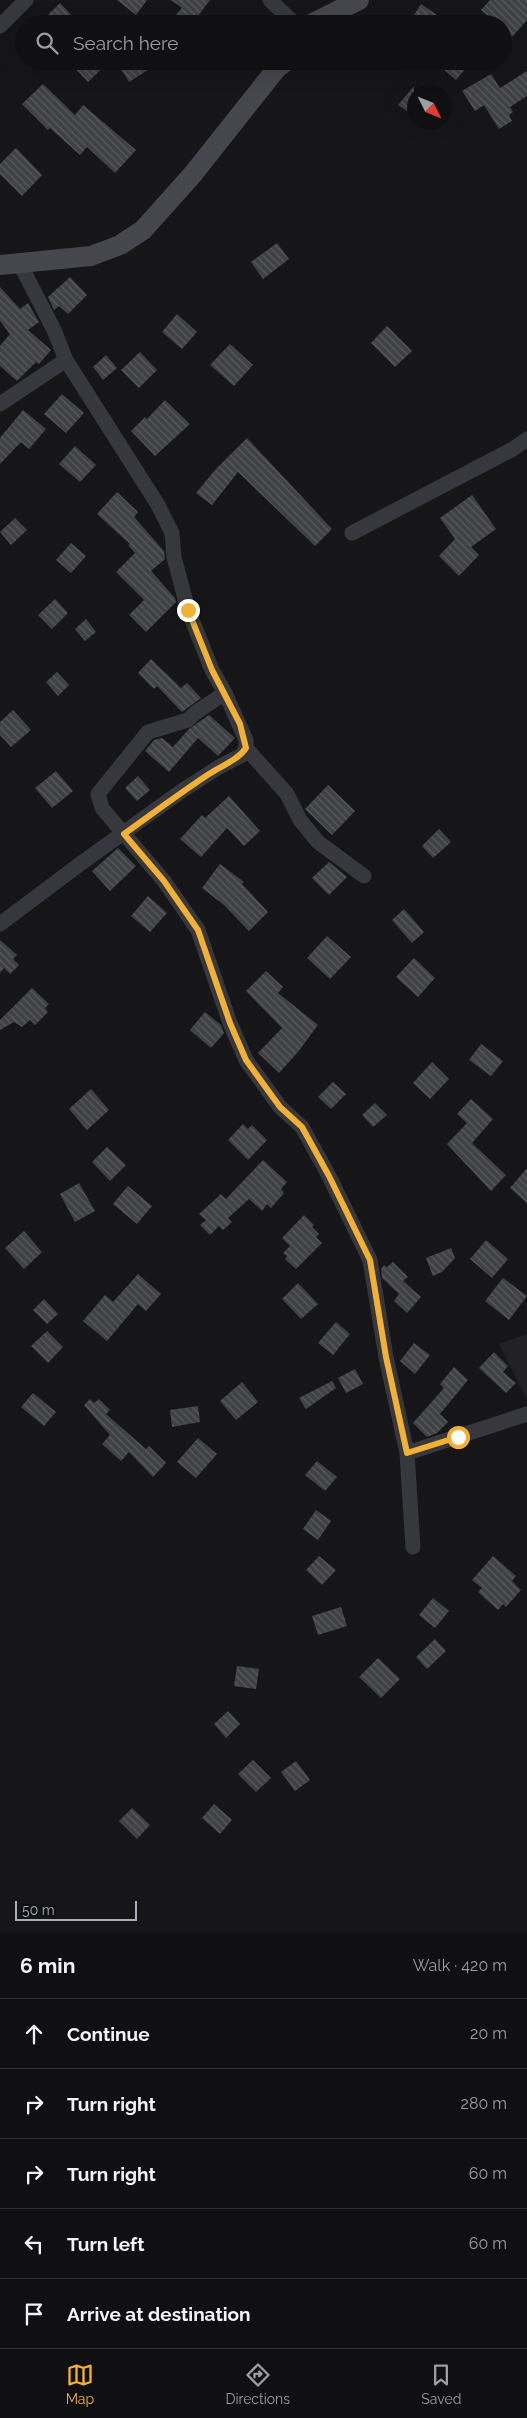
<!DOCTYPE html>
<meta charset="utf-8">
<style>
:root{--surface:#101012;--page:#1e1e20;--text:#f1f3f6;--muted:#9c9d9f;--line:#303032;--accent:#f2b134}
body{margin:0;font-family:Raleway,sans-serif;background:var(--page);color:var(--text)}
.compass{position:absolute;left:407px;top:85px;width:45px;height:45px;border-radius:50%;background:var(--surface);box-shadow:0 5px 20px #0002;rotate:133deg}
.scale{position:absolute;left:15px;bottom:12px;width:122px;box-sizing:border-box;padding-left:5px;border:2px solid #a8adb8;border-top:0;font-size:14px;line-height:18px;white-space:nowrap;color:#a8adb8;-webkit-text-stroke:4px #111113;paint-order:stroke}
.stop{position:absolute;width:15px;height:15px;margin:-11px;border:4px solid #f2b134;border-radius:50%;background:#fff}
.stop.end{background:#f2b134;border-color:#fff;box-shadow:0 1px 5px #0008}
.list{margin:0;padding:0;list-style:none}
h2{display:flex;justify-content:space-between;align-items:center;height:65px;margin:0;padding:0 20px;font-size:21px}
h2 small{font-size:16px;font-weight:400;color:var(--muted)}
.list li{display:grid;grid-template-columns:32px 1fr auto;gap:15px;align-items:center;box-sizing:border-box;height:70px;padding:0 20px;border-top:1px solid var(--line)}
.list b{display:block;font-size:19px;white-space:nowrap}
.list em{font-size:16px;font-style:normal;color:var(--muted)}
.icon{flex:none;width:28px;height:28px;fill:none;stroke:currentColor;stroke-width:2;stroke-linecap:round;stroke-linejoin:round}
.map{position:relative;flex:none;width:527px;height:1933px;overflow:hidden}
.search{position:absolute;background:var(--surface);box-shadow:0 5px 20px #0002;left:15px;right:15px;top:15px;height:55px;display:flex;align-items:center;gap:12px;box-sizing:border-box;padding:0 18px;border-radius:28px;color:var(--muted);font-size:19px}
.sheet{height:415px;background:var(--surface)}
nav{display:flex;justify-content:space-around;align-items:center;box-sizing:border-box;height:70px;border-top:1px solid var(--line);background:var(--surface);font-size:14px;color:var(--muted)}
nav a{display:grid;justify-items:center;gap:2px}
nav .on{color:var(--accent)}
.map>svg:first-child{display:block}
.built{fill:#222225}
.building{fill:url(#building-back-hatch)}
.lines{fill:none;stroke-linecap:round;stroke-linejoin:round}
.minor{stroke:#37383d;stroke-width:15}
.secondary{stroke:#45474d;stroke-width:20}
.route{stroke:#f2b134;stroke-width:6}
</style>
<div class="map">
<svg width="527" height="1933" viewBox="0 0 527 1933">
<defs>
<pattern id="building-back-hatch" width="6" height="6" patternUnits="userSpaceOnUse" patternTransform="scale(1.25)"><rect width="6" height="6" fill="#404145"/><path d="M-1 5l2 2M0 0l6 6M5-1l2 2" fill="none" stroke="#595a5e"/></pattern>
</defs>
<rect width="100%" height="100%" fill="#161618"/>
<path class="built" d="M527,1334V1400L499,1344Z"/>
<path class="building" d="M117,0H147L136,15Z
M171,0H210L192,24H168L182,8Z
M490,0H527V20L512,37L503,29V24H497L481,10Z
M60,3L80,24H39Z
M421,4L450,24H408Z
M68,61H110L88,82Z
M116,61H162L129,82Z
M434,61H472L456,80Z
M527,71V96L510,107L513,112L509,115L512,121L499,129L484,105L475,111L462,91L491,74L500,88Z
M43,84L75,115L83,105L136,150L115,173L87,147L80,155L50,128L48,130L22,104Z
M414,86V116L398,105Z
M16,148L42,175L22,196L0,174V164Z
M277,243L289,259L263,279L251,262Z
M70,277L87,295L68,314L59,306L54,310L48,297Z
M0,287L20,309L28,303L39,322L28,330L51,350L39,364L36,362L17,381L0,366V346L10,334L0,321Z
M177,314L197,332L182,349L162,332Z
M387,326L412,351L395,367L371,343Z
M230,344L253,365L234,386L210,365Z
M140,352L157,370L139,388L121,370Z
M106,355L117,368L103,380L93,367Z
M62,394L84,413L66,433L44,414Z
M165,400L190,424L155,456L131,431L145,417L147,419Z
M23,410L46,429L29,449L21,442L0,464V438Z
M247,438L332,529L315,546L238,472L212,505L196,493L215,470Z
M75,446L96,465L80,482L59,464Z
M117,492L138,512L134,517L164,551L165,559L151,571L175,598L176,602L146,632L129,615L144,600L116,572L135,553L128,545L130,544L97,514Z
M472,495L496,529L471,547L479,555L459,576L439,556L455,539L440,518Z
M15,518L27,530L11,545L0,532Z
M71,543L86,556L71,573L56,560Z
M55,599L68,613L52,629L38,615Z
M86,619L96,632L85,641L75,629Z
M151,659L181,688L187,683L201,698L182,712L157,686L154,689L138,673Z
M57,672L69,685L58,696L46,682Z
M13,710L31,730L11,747L0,735V722Z
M209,715L235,738L218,756L198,738L169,772L145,751L154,740L162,738L173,747L189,729Z
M56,771L73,791L52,808L35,788Z
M138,776L150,790L137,801L125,788Z
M328,785L355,811L332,835L305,809Z
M229,796L260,831L244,846L227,828L201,857L180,839L202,815L205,818Z
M439,829L451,842L433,858L422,846Z
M118,848L136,866L110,891L92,871Z
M329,862L347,877L329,895L312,878Z
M220,864L244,882L242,884L268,912L249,931L224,905L202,888Z
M148,896L167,913L150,932L131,916Z
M404,909L424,932L412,943L392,920Z
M327,936L351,957L330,979L307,958Z
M0,940L17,955L13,959L19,965L10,974L4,968L0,973Z
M414,958L435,978L418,997L396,977Z
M266,971L283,987L278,993L318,1025L298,1052L279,1073L258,1053L282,1028L246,991Z
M32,988L49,1004L45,1008L48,1012L35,1025L30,1020L22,1027L14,1022L0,1030V1020Z
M205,1012L221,1025L224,1033L211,1048L190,1030Z
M481,1044L503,1061L491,1076L469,1060Z
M432,1062L449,1079L430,1099L413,1083Z
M333,1082L346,1094L331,1109L318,1097Z
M91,1089L109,1110L87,1130L69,1109Z
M471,1099L493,1119L472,1143L506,1175L491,1191L447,1144L467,1123L457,1114Z
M375,1103L387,1115L373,1127L362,1115Z
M243,1124L248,1129L252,1125L267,1140L248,1160L228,1140Z
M107,1147L126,1165L110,1181L92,1162Z
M263,1160L287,1182L281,1189L284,1193L271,1208L267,1204L262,1211L249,1199L228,1218L232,1222L223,1230L219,1226L210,1235L200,1225L206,1220L199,1214L221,1194L226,1199Z
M527,1168V1203L510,1188Z
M79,1183L95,1211L75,1222L60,1194Z
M128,1186L152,1206L137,1224L113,1204Z
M304,1215L314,1225L312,1227L319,1234L316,1237L322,1243L296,1269L285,1259L287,1256L283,1253L290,1246L282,1238Z
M24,1231L42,1252L24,1269L5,1248Z
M486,1240L508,1259L492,1278L470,1259Z
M451,1248L455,1258L442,1272L433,1276L426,1258Z
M393,1262L408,1277L403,1281L421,1297L407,1313L394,1301L399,1294L382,1278L381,1269L384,1265L387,1267Z
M138,1274L161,1294L146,1311L138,1304L107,1341L83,1321L105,1295L113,1302Z
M503,1278L527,1296L509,1320L485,1301Z
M298,1283L318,1304L301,1319L282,1299Z
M44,1299L58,1314L47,1324L33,1310Z
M336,1322L350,1334L333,1355L318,1343Z
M47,1331L63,1347L48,1363L31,1346Z
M414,1343L430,1355L415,1374L400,1361Z
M494,1352L508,1366L503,1372L516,1383L506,1393L479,1368Z
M454,1367L468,1380L440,1414L448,1422L437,1433L427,1437L413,1423L444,1388L440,1384Z
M355,1369L363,1384L346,1393L338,1378Z
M332,1381L336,1388L306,1409L299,1398Z
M242,1382L258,1402L236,1420L220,1401Z
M33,1393L56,1412L44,1426L21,1407Z
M90,1399L94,1403L99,1399L110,1410L106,1414L146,1449L149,1446L166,1463L153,1477L129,1452L121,1461L102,1444L110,1435L84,1405Z
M198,1406L200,1422L172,1427L170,1410Z
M198,1438L217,1454L196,1478L177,1462Z
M317,1461L337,1477L325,1491L305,1475Z
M316,1510L331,1521L318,1540L303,1529Z
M319,1556L336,1570L322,1585L306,1570Z
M493,1556L516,1576L512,1581L521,1590L506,1607L503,1604L498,1610L478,1592L482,1588L472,1580Z
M433,1598L449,1611L435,1628L419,1615Z
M341,1607L347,1626L318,1635L312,1616Z
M435,1639L446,1651L427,1669L416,1657Z
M378,1658L400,1679L381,1698L359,1677Z
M237,1666L259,1669L256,1689L234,1686Z
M228,1711L240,1724L226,1738L214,1724Z
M253,1760L271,1778L256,1792L238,1774Z
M296,1761L310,1780L295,1791L281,1772Z
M214,1804L232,1820L220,1834L202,1818Z
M132,1808L150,1825L137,1839L119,1821Z"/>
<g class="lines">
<path class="minor" d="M270,0L295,24
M0,26L26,0
M20,264L54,330L66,360L158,505L172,533L174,557L188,610L212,670L225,693L195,713L188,720L148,732L98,794L102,808L164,881L198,930L230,1023L246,1060L280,1107L302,1127L329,1176L370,1260L386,1357L407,1453L413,1547
M0,404L66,360
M352,533L513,449L527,439
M246,748L287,794L300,820L318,842L364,876
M0,924L80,864L183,790L219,767L242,755L246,748V740L225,693
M407,1453L527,1414"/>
<path class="secondary" d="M311,24L359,0
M0,265L91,256L120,245L143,230L193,174L277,68L286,61"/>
</g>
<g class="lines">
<path class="route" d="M188,610L212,670L240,724L246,748C238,760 221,766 209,774C180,793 152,814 124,834L164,881L198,930L230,1023L246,1060L280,1107L302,1127L329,1176L370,1260L386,1357L407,1453L458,1437"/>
</g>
</svg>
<svg class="compass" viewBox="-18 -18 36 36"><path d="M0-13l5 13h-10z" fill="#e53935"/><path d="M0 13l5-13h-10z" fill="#9c9d9f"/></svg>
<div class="scale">50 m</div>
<div class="stop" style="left:458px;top:1437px"></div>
<div class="stop end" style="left:188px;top:610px"></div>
<div class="search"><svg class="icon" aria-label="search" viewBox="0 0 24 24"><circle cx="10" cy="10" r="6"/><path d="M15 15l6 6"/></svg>Search here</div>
</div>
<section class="sheet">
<h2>6 min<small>Walk · 420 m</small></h2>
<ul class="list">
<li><svg class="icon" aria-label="ahead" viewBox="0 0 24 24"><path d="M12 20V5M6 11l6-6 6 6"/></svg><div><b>Continue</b></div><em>20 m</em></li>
<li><svg class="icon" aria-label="right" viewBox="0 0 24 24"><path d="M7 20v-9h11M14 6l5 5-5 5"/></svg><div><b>Turn right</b></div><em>280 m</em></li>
<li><svg class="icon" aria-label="right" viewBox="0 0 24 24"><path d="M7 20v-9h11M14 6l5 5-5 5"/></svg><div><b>Turn right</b></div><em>60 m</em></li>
<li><svg class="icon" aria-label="left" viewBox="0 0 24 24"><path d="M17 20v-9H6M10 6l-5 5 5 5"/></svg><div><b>Turn left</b></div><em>60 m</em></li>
<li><svg class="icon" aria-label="arrive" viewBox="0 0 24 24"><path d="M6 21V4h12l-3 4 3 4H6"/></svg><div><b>Arrive at destination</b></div></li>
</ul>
</section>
<nav>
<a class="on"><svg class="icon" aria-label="map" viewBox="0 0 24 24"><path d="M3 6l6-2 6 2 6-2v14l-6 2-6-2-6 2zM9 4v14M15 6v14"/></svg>Map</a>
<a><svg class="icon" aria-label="directions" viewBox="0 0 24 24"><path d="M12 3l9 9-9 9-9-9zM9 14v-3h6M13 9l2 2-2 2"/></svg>Directions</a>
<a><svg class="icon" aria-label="saved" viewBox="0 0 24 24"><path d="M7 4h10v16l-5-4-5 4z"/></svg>Saved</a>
</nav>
